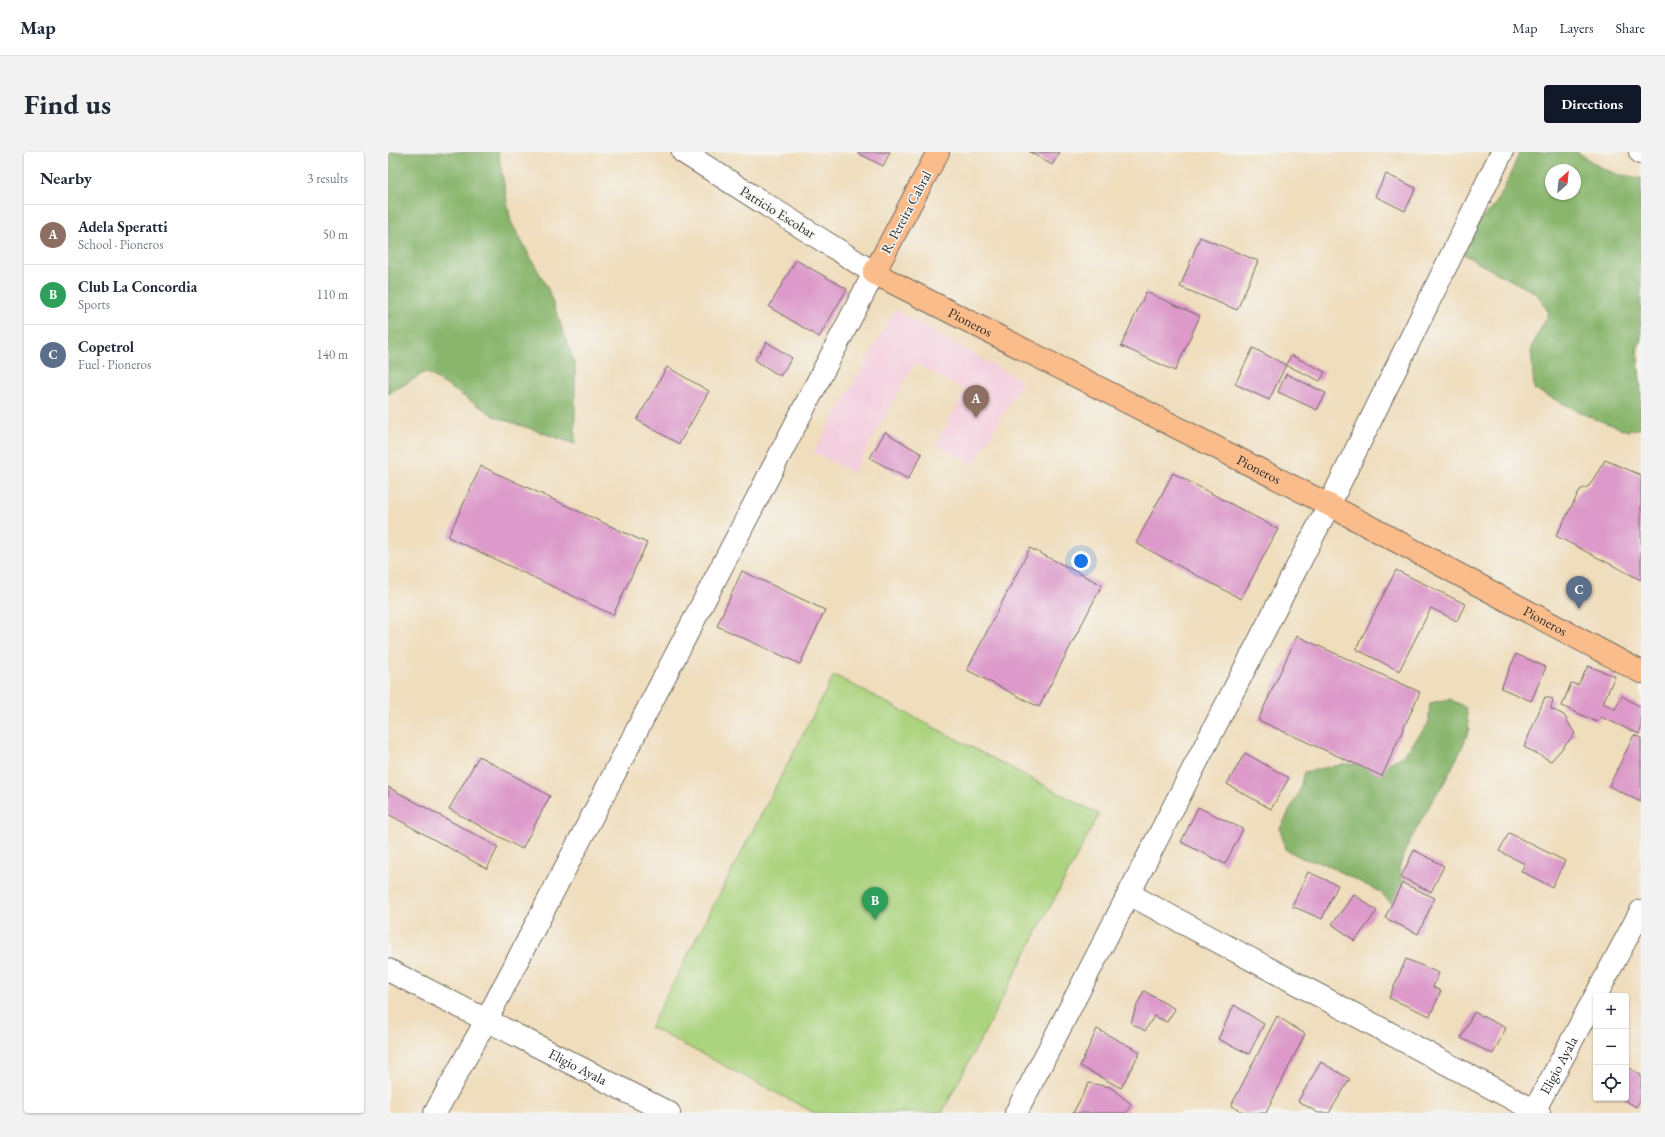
<!DOCTYPE html>
<meta charset="utf-8">
<style>
:root{--surface:#fff;--page:#f2f2f3;--text:#1f2937;--muted:#747a83;--line:#e0e1e3;--accent:#111827}
body{margin:0;font-family:"EB Garamond",serif;background:var(--page);color:var(--text)}
.controls{position:absolute;right:12px;bottom:12px;display:grid;overflow:hidden;border-radius:4px;box-shadow:0 1px 3px #0004}
.controls button{width:36px;height:36px;display:grid;place-items:center;padding:0;border:0;border-bottom:1px solid var(--line);background:var(--surface);color:var(--text);font:20px sans-serif}
.compass{position:absolute;left:1157px;top:12px;width:36px;height:36px;border-radius:50%;background:var(--surface);box-shadow:0 1px 3px #0004;rotate:27deg}
.you{position:absolute;left:693px;top:409px;width:14px;height:14px;margin:-10px;border:3px solid #fff;border-radius:50%;background:#1a73e8;box-shadow:0 0 0 6px #1a73e833}
.badge{display:grid;place-items:center;width:26px;height:26px;border-radius:50%;background:var(--accent);color:#fff;font-size:13px;font-weight:700}
.pin{position:absolute;translate:-50% -33px;filter:drop-shadow(0 1px 2px #0008)}
.pin::after{content:'';position:absolute;top:21px;width:14px;height:12px;background:inherit;clip-path:polygon(0 0,100% 0,50% 100%)}
.list{margin:0;padding:0;list-style:none}
h2{display:flex;justify-content:space-between;align-items:center;height:52px;margin:0;padding:0 16px;font-size:17px}
h2 small{font-size:13px;font-weight:400;color:var(--muted)}
.list li{display:grid;grid-template-columns:26px 1fr auto;gap:12px;align-items:center;box-sizing:border-box;height:60px;padding:0 16px;border-top:1px solid var(--line)}
.list b{display:block;font-size:15px;white-space:nowrap}
.list p{margin:0;font-size:13px;white-space:nowrap;color:var(--muted)}
.list em{font-size:13px;font-style:normal;color:var(--muted)}
.icon{flex:none;width:22px;height:22px;fill:none;stroke:currentColor;stroke-width:2;stroke-linecap:round;stroke-linejoin:round}
.map{position:relative;flex:none;width:1253px;height:961px;overflow:hidden;border-radius:4px}
header{display:flex;align-items:center;gap:24px;box-sizing:border-box;height:56px;padding:0 20px;background:var(--surface);border-bottom:1px solid var(--line)}
header strong{font-size:19px}
nav{display:flex;gap:22px;margin-inline-start:auto;font-size:14px}
.intro{display:flex;align-items:center;justify-content:space-between;box-sizing:border-box;height:96px;padding:0 24px}
h1{margin:0;font-size:28px}
.button{padding:10px 18px;border-radius:4px;background:var(--accent);color:#fff;font-size:14px;font-weight:700}
main{display:flex;gap:24px;padding:0 24px}
aside{flex:1;background:var(--surface);border-radius:4px;box-shadow:0 1px 3px #0004}
.map>svg:first-child{display:block}
.built{fill:#f4cfde}
.green{fill:#acd37e;stroke:#6c7f54}
.forest{fill:#89b56d;stroke:#5a704c;fill-rule:evenodd}
.building{fill:#dc99c9}
.lines{fill:none;stroke-linecap:round;stroke-linejoin:round}
.minor-casing{stroke:#70695e;stroke-width:24}
.major-casing{stroke:#70695e;stroke-width:24}
.minor{stroke:#fff;stroke-width:22}
.major{stroke:#fabc8b;stroke-width:22}
.labels{text-anchor:middle;dominant-baseline:central;stroke-width:3;stroke-linejoin:round;paint-order:stroke}
.street-label{font-size:14px;fill:#2b2b2b;stroke:#f6f6f2}
</style>
<header>
<strong>Map</strong>
<nav><a>Map</a><a>Layers</a><a>Share</a></nav>
</header>
<div class="intro"><h1>Find us</h1><a class="button">Directions</a></div>
<main>
<aside>
<h2>Nearby<small>3 results</small></h2>
<ul class="list">
<li><span class="badge" style="background:#8d6e63">A</span><div><b>Adela Speratti</b><p>School · Pioneros</p></div><em>50 m</em></li>
<li><span class="badge" style="background:#2e9e5b">B</span><div><b>Club La Concordia</b><p>Sports</p></div><em>110 m</em></li>
<li><span class="badge" style="background:#5c6f8a">C</span><div><b>Copetrol</b><p>Fuel · Pioneros</p></div><em>140 m</em></li>
</ul>
</aside>
<div class="map">
<svg width="1253" height="961" viewBox="0 0 1253 961">
<rect width="100%" height="100%" fill="#f6f6f2"/>
<filter id="ink" filterUnits="userSpaceOnUse"><feTurbulence type="fractalNoise" baseFrequency=".025" numOctaves="2"/><feDisplacementMap in="SourceGraphic" scale="8" xChannelSelector="R" yChannelSelector="G"/><feConvolveMatrix kernelMatrix="1 2 1 2 8 2 1 2 1" color-interpolation-filters="sRGB"/></filter>
<filter id="wash" filterUnits="userSpaceOnUse"><feTurbulence type="fractalNoise" baseFrequency=".012" numOctaves="4" result="noise"/><feDisplacementMap in="SourceGraphic" scale="16" xChannelSelector="R" yChannelSelector="G"/><feGaussianBlur stdDeviation="0.9" result="paint"/><feColorMatrix in="noise" values="0 0 0 0 0 0 0 0 0 0 0 0 0 0 0 0 0 1.4 0 .05"/><feComposite in="paint" operator="in"/></filter>
<g filter="url(#wash)">
<rect width="100%" height="100%" fill="#efddbc"/>
<path class="built" d="M507,158L634,229L586,313L548,292L577,239L527,211L465,321L426,300Z"/>
<path class="green" d="M446,523L711,662L554,961H427L262,875Z"/>
<path class="forest" d="M0,0H110L123,70L160,137L187,213V292L108,265L38,220L0,242Z
M1132,0H1189L1210,14L1228,22L1253,26V187L1249,197L1253,239V276L1240,279L1202,265L1146,237L1143,196L1161,161L1149,142L1092,112L1074,101L1090,70L1105,56L1115,39ZM1163,18H1187V42H1163Z
M1062,547L1078,556L1081,577L1074,596L1056,631L1045,647L1017,698L1011,716L1016,737L1006,754L992,740L937,712L916,707L897,697L892,677L911,640L916,620L956,612L996,614L1015,604L1040,572L1042,551Z"/>
<g id="blocks">
<path class="building" d="M468,0H502L495,14Z
M642,0H672L664,13Z
M998,22L1028,36L1017,59L987,44Z
M812,85L870,109L849,158L792,135Z
M408,108L459,137L431,185L381,155Z
M758,140L812,164L787,219L733,194Z
M379,190L404,206L392,224L367,208Z
M865,196L898,213L881,248L847,232Z
M903,203L937,220L932,229L898,213Z
M279,215L321,239L291,292L249,268Z
M898,222L938,241L929,258L890,240Z
M497,280L534,302L520,327L482,306Z
M1217,308L1253,323V428L1168,384L1192,338L1201,334Z
M93,314L259,391L225,463L60,385Z
M785,321L890,377L853,447L748,391Z
M642,396L714,433L651,555L579,518Z
M1008,418L1077,452L1069,469L1043,456L1011,519L968,497Z
M354,419L437,458L412,512L329,474Z
M909,484L1032,540L994,624L870,568Z
M1128,502L1158,515L1143,549L1113,536Z
M1200,514L1227,524L1215,551L1227,557L1234,544L1253,555V578L1251,582L1213,565L1209,570L1174,554L1183,531L1190,533Z
M1157,545L1165,547L1163,557L1176,563L1187,582L1163,609L1136,595Z
M1246,583L1253,586V650L1221,634Z
M857,601L901,626L883,657L839,632Z
M91,604L162,644L134,697L61,657Z
M0,635L110,695L99,717L0,662Z
M810,655L855,677L837,712L793,690Z
M1121,681L1177,709L1164,735L1133,719L1137,712L1111,699Z
M1026,698L1056,714L1043,740L1013,725Z
M920,720L950,733L934,767L904,754Z
M1014,731L1047,746L1030,782L997,766Z
M966,742L989,759L967,789L944,772Z
M1018,807L1051,821L1045,835L1053,839L1042,864L1001,846Z
M756,839L787,857L779,870L766,864L757,879L743,871L749,853Z
M846,853L876,872L861,902L830,887Z
M1086,860L1118,876L1105,902L1073,886Z
M889,864L917,882L878,961H857L843,954Z
M709,877L752,900L733,936L692,914Z
M933,910L962,927L941,961H930L910,949Z
M1238,914L1253,923V947L1248,955L1234,946H1238Z
M701,931L722,935L743,952L738,961H685Z"/>
</g>
</g>
<g filter="url(#ink)">
<use href="#blocks" fill-opacity="0" stroke="#70695e" stroke-width="1"/>
<g class="lines">
<g class="minor-casing">
<g id="minor">
<path d="M1252,0L1253,1"/>
<path d="M741,742L1151,961"/>
<path id="s1" d="M0,818L281,961"/>
<path d="M47,961L99,867L486,121L295,0"/>
<path d="M628,961L941,353L1114,0"/>
<path id="s2" d="M1145,961L1253,759"/>
</g>
</g>
<g class="major-casing">
<g id="major">
<path id="s3" d="M550,0L486,121L941,353L1253,520"/>
</g>
</g>
<use href="#minor" class="minor"/>
<use href="#major" class="major"/>
</g>
</g>
<g class="labels">
<g class="street-label">
<text transform="translate(390 60) rotate(32)">Patricio Escobar</text>
<text transform="translate(518 60) rotate(-62)">R. Pereira Cabral</text>
<text stroke="none"><textPath href="#s3" startOffset="245">Pioneros</textPath></text>
<text stroke="none"><textPath href="#s3" startOffset="569">Pioneros</textPath></text>
<text stroke="none"><textPath href="#s3" startOffset="893">Pioneros</textPath></text>
<text stroke="none"><textPath href="#s2" startOffset="54">Eligio Ayala</textPath></text>
<text stroke="none"><textPath href="#s1" startOffset="213">Eligio Ayala</textPath></text>
</g>
</g>
</svg>
<div class="controls">
<button>+</button>
<button>−</button>
<button><svg class="icon" aria-label="locate" viewBox="0 0 24 24"><circle cx="12" cy="12" r="6"/><path d="M12 2v4M12 18v4M2 12h4M18 12h4"/></svg></button>
</div>
<svg class="compass" viewBox="-18 -18 36 36"><path d="M0-13l5 13h-10z" fill="#e53935"/><path d="M0 13l5-13h-10z" fill="#747a83"/></svg>
<div class="you"></div>
<div class="pin badge" style="left:588px;top:266px;background:#8d6e63">A</div>
<div class="pin badge" style="left:487px;top:768px;background:#2e9e5b">B</div>
<div class="pin badge" style="left:1191px;top:457px;background:#5c6f8a">C</div>
</div>
</main>
